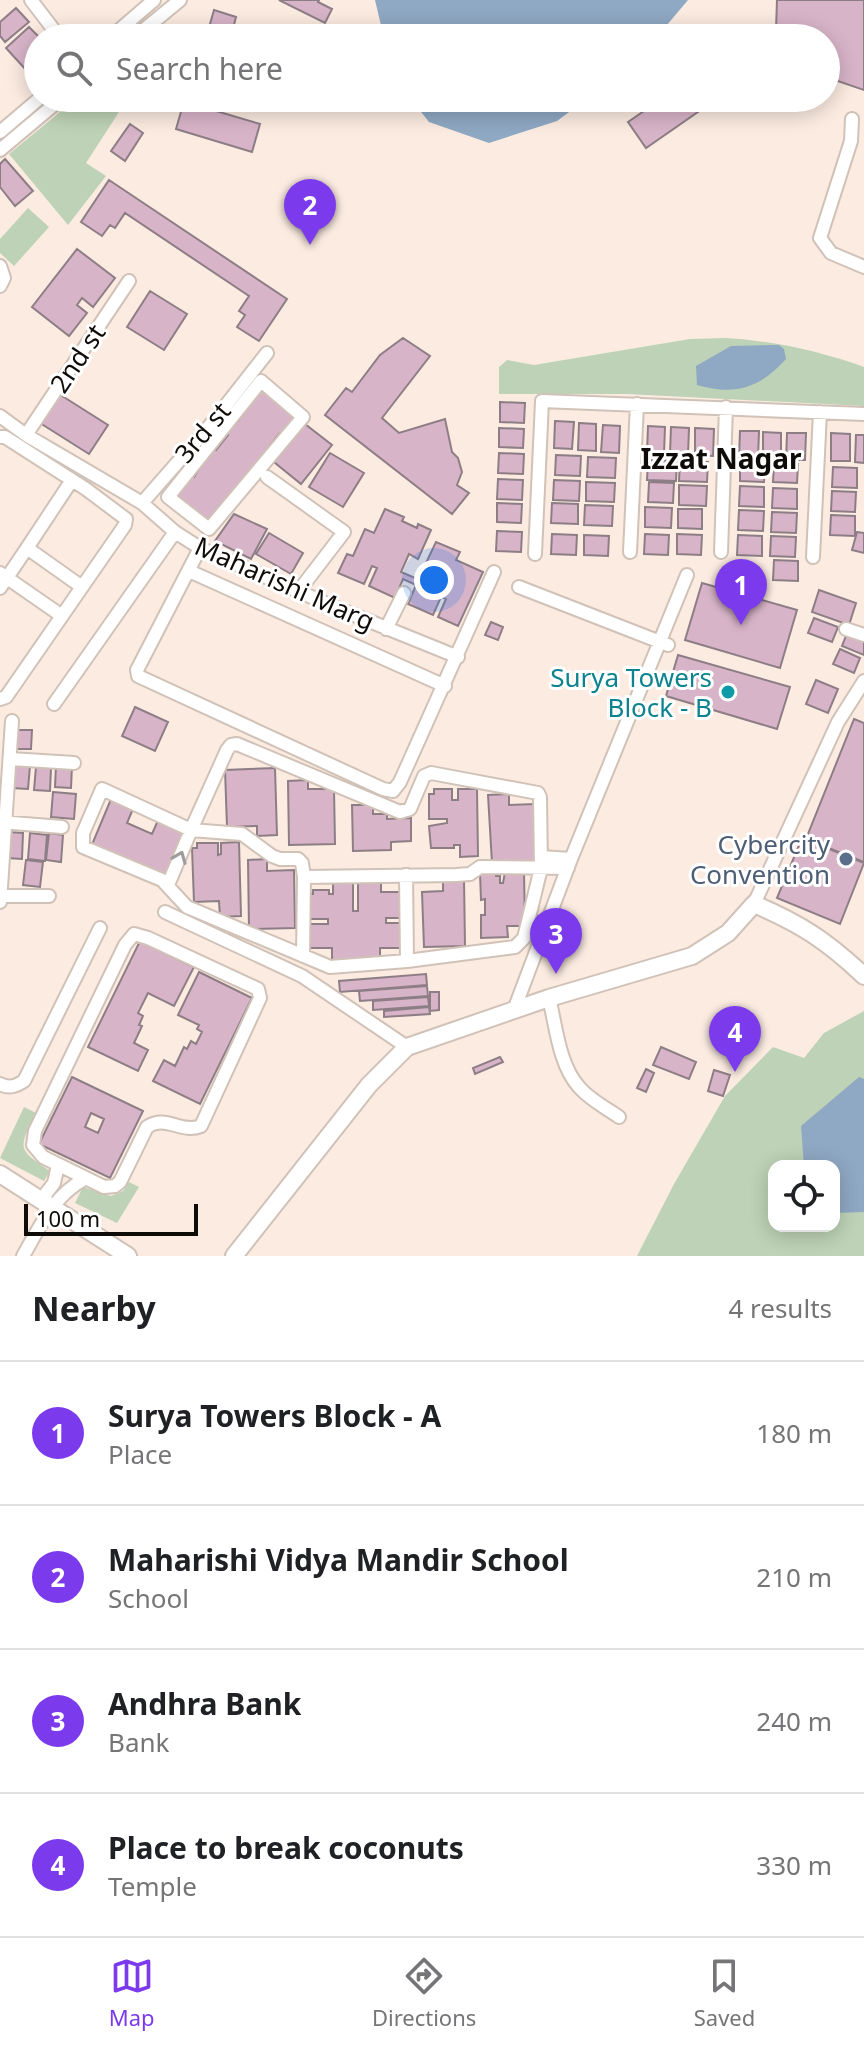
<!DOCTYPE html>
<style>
:root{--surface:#fff;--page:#f2f2f2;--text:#202124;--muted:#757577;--line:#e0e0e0;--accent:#7c3aed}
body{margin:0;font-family:"Noto Sans",sans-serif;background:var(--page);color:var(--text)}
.controls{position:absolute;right:24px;bottom:24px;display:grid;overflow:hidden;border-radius:16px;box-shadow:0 4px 20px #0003}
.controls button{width:72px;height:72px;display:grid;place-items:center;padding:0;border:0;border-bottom:2px solid var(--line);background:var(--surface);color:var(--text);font:40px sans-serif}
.scale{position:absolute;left:24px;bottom:20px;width:174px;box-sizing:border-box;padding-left:8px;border:4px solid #0f0b08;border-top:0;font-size:22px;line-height:28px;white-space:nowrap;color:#0f0b08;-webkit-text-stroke:6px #fff;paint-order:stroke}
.you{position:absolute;left:434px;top:580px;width:28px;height:28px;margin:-20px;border:6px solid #fff;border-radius:50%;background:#1a73e8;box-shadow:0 0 0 12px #1a73e833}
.badge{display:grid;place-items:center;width:52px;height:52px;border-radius:50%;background:var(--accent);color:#fff;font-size:26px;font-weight:700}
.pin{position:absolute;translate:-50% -66px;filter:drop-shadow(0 2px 4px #0008)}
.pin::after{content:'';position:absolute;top:42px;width:28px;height:24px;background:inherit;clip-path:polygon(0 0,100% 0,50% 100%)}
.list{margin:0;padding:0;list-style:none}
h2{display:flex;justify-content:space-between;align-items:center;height:104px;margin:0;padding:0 32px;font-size:34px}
h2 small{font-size:26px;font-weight:400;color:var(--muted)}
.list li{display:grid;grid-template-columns:52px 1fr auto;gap:24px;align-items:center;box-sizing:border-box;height:144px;padding:0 32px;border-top:2px solid var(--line)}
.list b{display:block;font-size:30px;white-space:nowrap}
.list p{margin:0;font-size:26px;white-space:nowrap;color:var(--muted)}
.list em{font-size:26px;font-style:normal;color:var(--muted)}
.icon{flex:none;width:44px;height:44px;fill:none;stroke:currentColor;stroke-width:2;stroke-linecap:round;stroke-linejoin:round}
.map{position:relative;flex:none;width:864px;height:1256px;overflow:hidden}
.search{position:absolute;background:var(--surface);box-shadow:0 4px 20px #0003;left:24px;right:24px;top:24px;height:88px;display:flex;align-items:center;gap:20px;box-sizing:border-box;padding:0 28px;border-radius:44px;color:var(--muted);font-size:30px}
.sheet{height:680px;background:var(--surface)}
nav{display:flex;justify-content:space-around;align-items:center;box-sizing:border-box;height:112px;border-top:2px solid var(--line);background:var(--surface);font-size:22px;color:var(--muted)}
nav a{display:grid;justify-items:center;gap:4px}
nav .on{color:var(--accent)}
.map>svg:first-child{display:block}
.green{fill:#bdd2b6;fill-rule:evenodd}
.water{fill:#8fa8c3}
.building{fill:#d8b4c8;stroke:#8d7e86;stroke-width:2;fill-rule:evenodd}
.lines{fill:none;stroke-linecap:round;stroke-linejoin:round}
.minor-casing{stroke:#d1c2b8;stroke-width:16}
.tertiary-casing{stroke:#d1c2b8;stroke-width:20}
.minor{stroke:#fff;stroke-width:12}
.tertiary{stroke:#fff;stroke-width:16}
.oneway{stroke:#9f9d9c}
.culture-dot{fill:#0f9aa8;stroke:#fff;stroke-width:3}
.service-dot{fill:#5c6f8a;stroke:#fff;stroke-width:3}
.labels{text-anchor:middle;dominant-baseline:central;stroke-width:6;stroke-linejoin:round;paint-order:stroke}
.street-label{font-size:26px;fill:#0f0b08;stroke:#fff}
.culture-label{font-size:26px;fill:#0d838f;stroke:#fff;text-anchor:end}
.service-label{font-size:26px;fill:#4e5e75;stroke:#fff;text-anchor:end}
.neighbourhood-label{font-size:28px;font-weight:bold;fill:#0f0b08;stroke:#fff}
</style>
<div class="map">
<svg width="864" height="1256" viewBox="0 0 864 1256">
<rect width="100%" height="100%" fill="#fbebe1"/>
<path class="green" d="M77,98H128L86,163L106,176L68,225L9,154Z
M28,208L49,227L14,266L0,253V239Z
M726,338C774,341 819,351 864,367V406L627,394H499V367L507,360L534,365L690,339Z
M864,1011V1256H637L674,1184L725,1096L773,1047L804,1058L824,1033ZM774,1166H834V1226H774Z
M24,1107L36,1113C18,1149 17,1149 50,1171L44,1181L0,1158Z
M129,1182L139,1187L117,1223L75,1203L83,1187L111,1196L123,1191Z"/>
<path class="water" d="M375,0H688L656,38H384Z
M410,98H588L557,121L489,143L429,122Z
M779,345L784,349L786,359C760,388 735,396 697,385L696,366L731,346Z
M859,1077L864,1079V1212L834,1213V1166H804L801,1126Z"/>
<path class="building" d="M279,0H319L318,2L332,9L325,23Z
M777,0H864V90L826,77V38H778L776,30Z
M16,8L29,22L5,42L0,36V22Z
M214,10L236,17L234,25L277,38H206Z
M29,27L40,38L36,81L6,48Z
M185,98H209L206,108L260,124L252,152L176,129Z
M663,98H718L646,148L628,122Z
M130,124L143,133L125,161L111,151Z
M5,159L33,191L15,206L0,187V164Z
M109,180L287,299L259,341L237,327L245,315L239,311L249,296L125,213L115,228L110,225L102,236L81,222Z
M77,249L115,278L93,307L82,298L77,305L87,313L69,336L32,307Z
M150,291L187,314L164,350L127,327Z
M403,338L430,356L382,418L399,433L445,419L452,452L458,458L462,472L457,485L469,493L452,514L325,415L346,388L352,392L380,355Z
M263,385L299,413L280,436L279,434L210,522L175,494L191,475L194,477L213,447L216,450L228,435L225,432L236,419L238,421Z
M59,394L108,425L89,454L40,423Z
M500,402L525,403L524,423L500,422Z
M555,421L574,422L572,449L554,448Z
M579,423L596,424V451L578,450Z
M305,424L332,445L301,484L274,462Z
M603,425L620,426L619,453L601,452Z
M648,426L665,427L664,454L647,453Z
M671,427L689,428L688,455L670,454Z
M499,428L524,429L523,448L499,447Z
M695,428L714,429L713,456L695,455Z
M740,431H759L758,458L739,457Z
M763,432L781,433V460H763Z
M787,433H806L805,460H786Z
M831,433L850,434V461H831Z
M856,435H864V463L855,462Z
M330,453L364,473L343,507L309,487Z
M499,453L524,454L523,474L498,473Z
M556,455L581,456L580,476L555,475Z
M588,457L616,458L615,478L587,477Z
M648,460L677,461L676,481L647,480Z
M680,461L708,462L707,482L679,481Z
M740,461H765L764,482L740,481Z
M774,463L798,464L797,483L773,482Z
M833,467L857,468V488L832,487Z
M498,479L523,480L522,500L497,499Z
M554,480L580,481L579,501L553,500Z
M586,482L615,483L614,502L586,501Z
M649,482L674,483L673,503L648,502Z
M679,485L707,486L706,506L679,505Z
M740,486L764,487V507L739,506Z
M773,488L797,489V509L772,508Z
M832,491L856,492L855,512L831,511Z
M497,503L522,504L521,523L497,522Z
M552,503L578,504V524L551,523Z
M585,505L613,506L612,526L584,525Z
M645,507L672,508L671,528L645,527Z
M385,509L404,517L402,521L417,528L418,524L431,530L418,559L409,554L401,572L436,587L440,579L446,582L449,575L425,565L436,542L460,552L456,560L483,572L458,626L438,617L446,599L441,597L433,615L408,604L416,585L403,579L395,598L369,586L377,568L372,566L364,584L338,573L347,554L353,556L365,529L374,533Z
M678,509H702V529L678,528Z
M739,510L764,511L763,531L738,530Z
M772,512L797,513L796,533L771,532Z
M234,514L267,529L251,559L215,541Z
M831,515L855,516V536L830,535Z
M497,531L522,532L521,552L496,551Z
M857,532L864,533V553L852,550Z
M269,533L303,553L291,574L256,554Z
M552,534L577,535L576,555L551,554Z
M645,534L669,535L668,555L644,554Z
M677,534L702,535L701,555L677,554Z
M584,535L609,536L608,556L584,555Z
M738,535L762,536V556L737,555Z
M771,536L796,537L795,557L770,556Z
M774,560L798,561V581L773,580Z
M702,583L797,610L780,668L685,640Z
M819,590L856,603L849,625L812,612Z
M814,618L838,627L832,642L808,633Z
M491,622L503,627L498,640L485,635Z
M848,631L864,637V655L842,646Z
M840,649L860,658L854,673L833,664Z
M678,655L790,687L777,729L666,696Z
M816,680L838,689L828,713L806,704Z
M135,707L168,722L155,751L122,736Z
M854,719L864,723V862L806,839Z
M16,730H32L31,749H16Z
M14,765L30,766L28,789L12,788Z
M56,765L72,766L71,788L55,787Z
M36,767L51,768L50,791L34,790Z
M275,768L277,835L257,836V826L227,827L225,770Z
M308,780V789H334L335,844L289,845L288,781Z
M434,789H452V800H458V789H477L478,856L460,857V845H454V848H431L429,826L447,823V819H429V794H434Z
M53,792L76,794L74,819L51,817Z
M509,794V805L535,804L538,861L492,863L488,795Z
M111,799L133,809L127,823L152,834L159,818L187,830L166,879L91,847Z
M352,805H373V814H387V819L411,818V841L391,842V850L353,851Z
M8,832L23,833L22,859L7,858Z
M30,833L47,835L45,861L28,859Z
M49,833L63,835L61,862L46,860Z
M802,838L864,863L840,924L777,898Z
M239,842L241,916L220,917L219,901L194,902L192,848H197V843H218V855L221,854V843Z
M267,859V871L294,870L295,928L249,929L248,860Z
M26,860L43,862L40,887L23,885Z
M496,872V876H500V883H503L505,872H524L525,926H507L508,937L481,938V915H485V899L481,900L480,873Z
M443,879H464L465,946L424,947L422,892L443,891Z
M333,882H353V911H358V882H381V892H403V918H386V923H403V948H380V960H332V948H309V924H328V919H309V894H313V890H329V894H333Z
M140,941L194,967L174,1006L148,993L138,1013L143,1016L139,1025L142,1026L134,1043L148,1050L138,1071L88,1047Z
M199,972L252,998L200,1104L153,1081L164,1060L175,1066L184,1047L187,1049L191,1041L196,1044L202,1032L197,1029L199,1025L178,1015Z
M426,974L427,985L340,992L339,981Z
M427,986L428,996L360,1001L359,991Z
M430,992H439V1010L430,1011Z
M428,997L429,1006L373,1010V1001Z
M429,1007L430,1014L384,1017V1011Z
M661,1047L696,1062L689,1079L653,1065Z
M500,1057L503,1062L475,1074L473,1068Z
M646,1069L654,1073L646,1092L637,1088Z
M714,1070L730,1075L723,1096L708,1091Z
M72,1077L143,1111L110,1178L39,1144ZM91,1113L104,1119L98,1133L85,1127Z"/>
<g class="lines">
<g class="minor-casing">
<path id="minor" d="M31,0L60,38
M110,38L154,0
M134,38L180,0
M852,119L851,141L820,238L831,253L864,267
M0,132L40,98
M0,150L62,98
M0,266L4,278L0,286
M261,381L303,417L209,529L168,497Z
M0,416L26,435L142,503L175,532L200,548L332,606L458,657
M26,435L129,281
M0,437H5L86,489L126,519L125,525L82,587L27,548L0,588
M267,477L344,532L298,592
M142,503L212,423L267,353
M27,548L72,480
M200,548L137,670L138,676L383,789L393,791L400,782L494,572
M630,552L637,404
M721,552L726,407
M535,554L542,401L864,414
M813,557L820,412
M189,571L445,686
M0,573L62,616
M519,587L668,645
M386,629L404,593
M846,629L864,635
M0,699L6,697L82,587
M54,704L175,532
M237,744L400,812L410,809L424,776L431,773L538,793L540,797L541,868L524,938L515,947L407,961L330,967L187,907L162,880L83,847V833L102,789L191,830L227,750L231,745Z
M11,759L74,763
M0,822L62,827
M541,857L571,859
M406,875L407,961
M168,885L191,830L242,834L272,856L280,859H298L302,863L304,877L456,875L470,874L480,867L568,868
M1,896H49
M0,902L12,721
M754,904L838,722L864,681
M165,912L302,976L407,1047
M134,934L148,938L258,989L260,998L201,1126C181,1134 166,1114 147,1127L120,1182L115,1186L104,1187L43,1157L33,1145L35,1131L125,945Z
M303,956L304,877
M549,998C556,1026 559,1065 579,1087C589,1099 606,1108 619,1117
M514,1010L571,859L687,575
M0,1084C9,1089 16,1086 24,1081L100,928
M41,1200L54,1183L58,1165
M23,1256C41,1225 53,1196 86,1178"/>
</g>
<g class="tertiary-casing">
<path id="tertiary" d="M0,1174L128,1256
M234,1256L369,1085L407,1047L549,998L692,956L728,933L754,904C801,924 827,941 864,976"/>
</g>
<use href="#minor" class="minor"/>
<use href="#tertiary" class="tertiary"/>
</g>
<defs><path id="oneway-chevron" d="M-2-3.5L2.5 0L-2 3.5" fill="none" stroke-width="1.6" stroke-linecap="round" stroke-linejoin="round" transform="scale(2)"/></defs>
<use class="oneway" href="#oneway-chevron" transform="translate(180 857) rotate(-68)"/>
<circle class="culture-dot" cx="728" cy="692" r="8"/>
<circle class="service-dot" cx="846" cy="859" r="8"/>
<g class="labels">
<g class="street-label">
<text transform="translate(77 358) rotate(-56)">2nd st</text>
<text transform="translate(202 432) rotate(-50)">3rd st</text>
<text transform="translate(285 583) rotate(24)">Maharishi Marg</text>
</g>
<g class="culture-label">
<text x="712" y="677">Surya Towers<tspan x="712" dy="30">Block - B</tspan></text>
</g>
<g class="service-label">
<text x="830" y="844">Cybercity<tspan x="830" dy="30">Convention</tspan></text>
</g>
<g class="neighbourhood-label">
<text x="721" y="458">Izzat Nagar</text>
</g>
</g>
</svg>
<div class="controls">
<button><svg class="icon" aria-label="locate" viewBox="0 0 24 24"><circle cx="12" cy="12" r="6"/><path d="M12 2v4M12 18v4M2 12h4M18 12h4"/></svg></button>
</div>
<div class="scale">100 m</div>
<div class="you"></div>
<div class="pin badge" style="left:741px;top:625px">1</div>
<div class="pin badge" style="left:310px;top:245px">2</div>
<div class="pin badge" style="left:556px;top:974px">3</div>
<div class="pin badge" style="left:735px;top:1072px">4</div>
<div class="search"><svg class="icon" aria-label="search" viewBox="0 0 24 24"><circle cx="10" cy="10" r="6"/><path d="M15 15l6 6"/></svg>Search here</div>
</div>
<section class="sheet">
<h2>Nearby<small>4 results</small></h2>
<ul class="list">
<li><span class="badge">1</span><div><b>Surya Towers Block - A</b><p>Place</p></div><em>180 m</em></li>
<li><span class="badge">2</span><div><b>Maharishi Vidya Mandir School</b><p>School</p></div><em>210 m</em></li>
<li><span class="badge">3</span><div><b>Andhra Bank</b><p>Bank</p></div><em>240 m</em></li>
<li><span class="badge">4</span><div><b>Place to break coconuts</b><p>Temple</p></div><em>330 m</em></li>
</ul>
</section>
<nav>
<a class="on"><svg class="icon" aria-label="map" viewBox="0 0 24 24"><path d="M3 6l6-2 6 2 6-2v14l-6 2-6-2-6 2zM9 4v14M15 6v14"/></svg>Map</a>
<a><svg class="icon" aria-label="directions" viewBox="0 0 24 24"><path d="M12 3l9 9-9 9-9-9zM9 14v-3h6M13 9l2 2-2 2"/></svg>Directions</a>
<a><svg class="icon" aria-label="saved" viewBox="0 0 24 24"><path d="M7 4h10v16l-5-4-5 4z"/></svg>Saved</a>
</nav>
